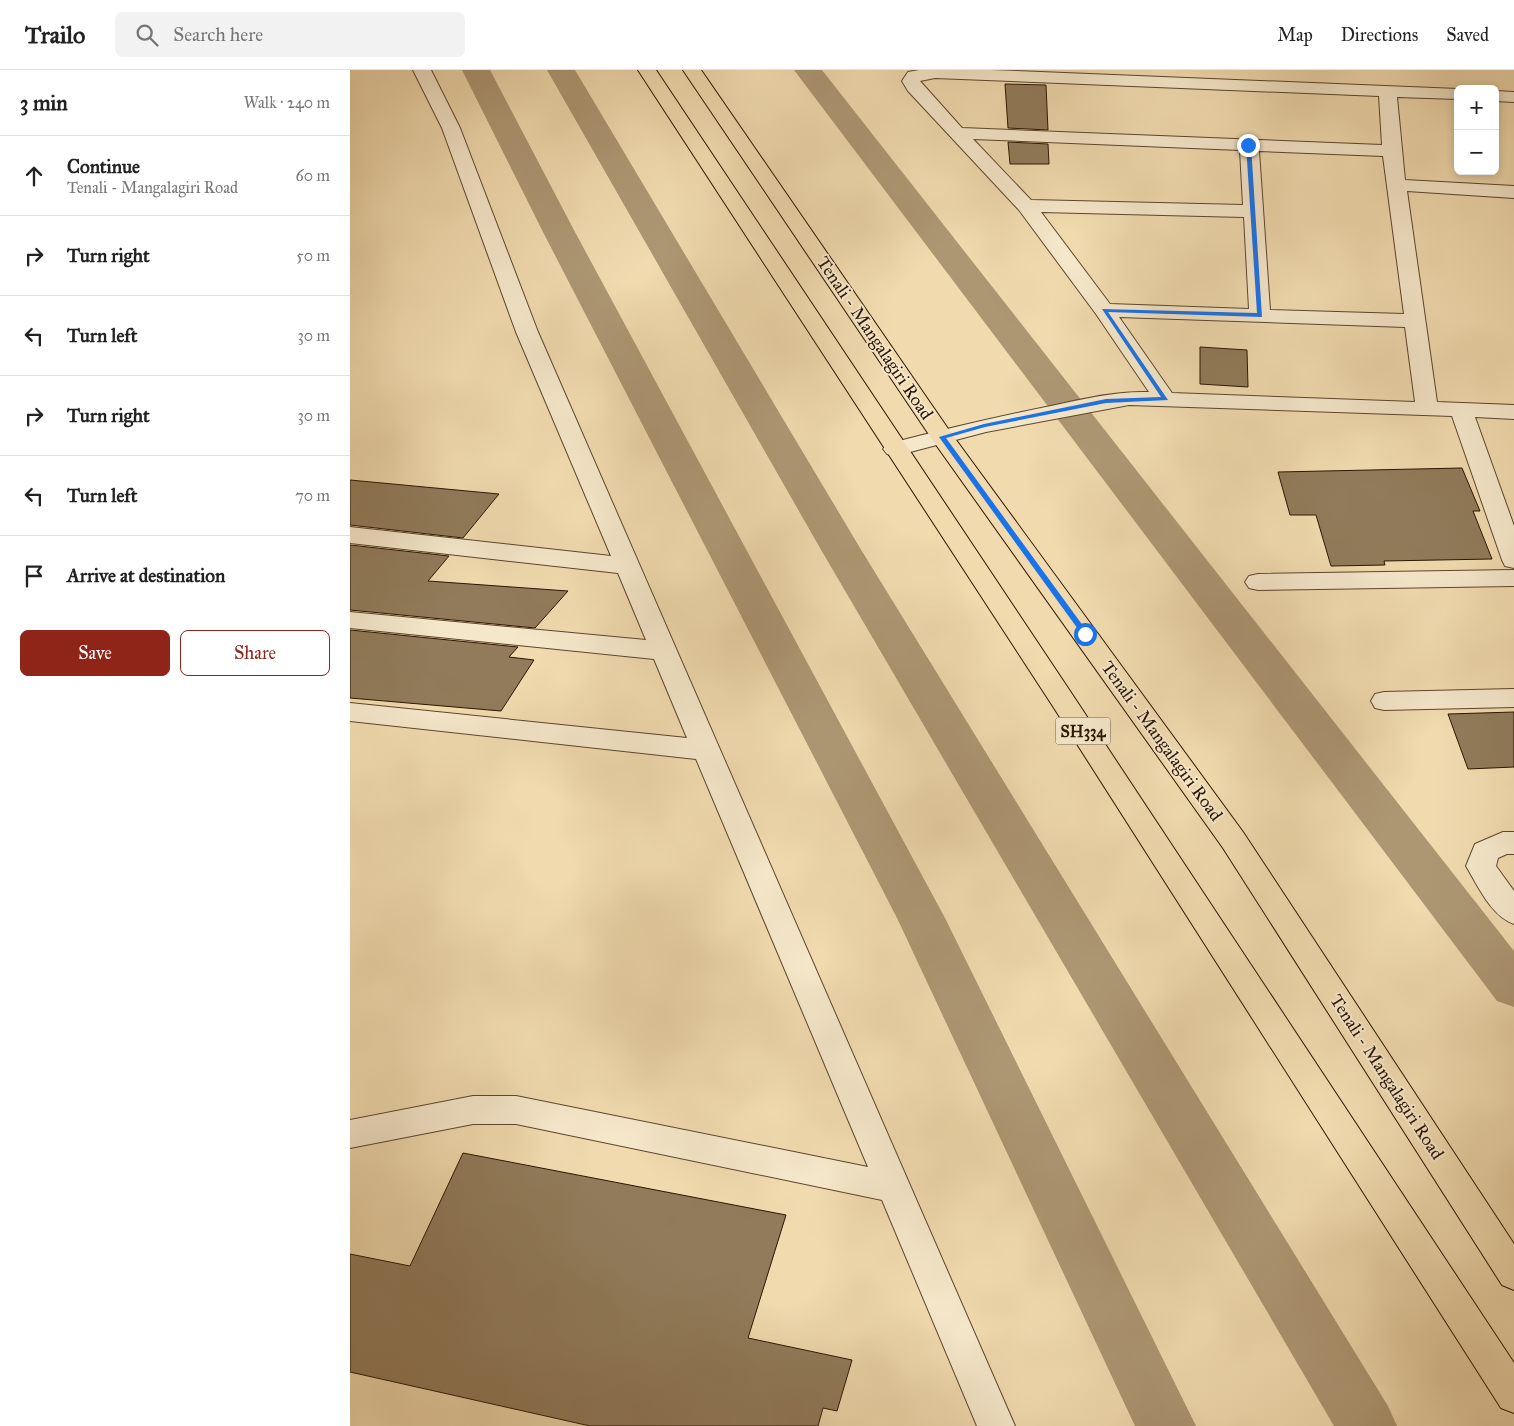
<!DOCTYPE html>
<meta charset="utf-8">
<style>
:root{--surface:#fff;--page:#f2f2f2;--text:#222;--muted:#767676;--line:#e0e0e0;--accent:#8f2418}
body{margin:0;font-family:"IM FELL Great Primer",serif;background:var(--page);color:var(--text)}
.controls{position:absolute;right:15px;top:15px;display:grid;overflow:hidden;border-radius:8px;box-shadow:0 2px 8px #0003}
.controls button{width:45px;height:45px;display:grid;place-items:center;padding:0;border:0;border-bottom:1px solid var(--line);background:var(--surface);color:var(--text);font:25px sans-serif}
.stop{position:absolute;width:15px;height:15px;margin:-11px;border:4px solid #1a73e8;border-radius:50%;background:#fff}
.stop.end{background:#1a73e8;border-color:#fff;box-shadow:0 1px 5px #0008}
.list{margin:0;padding:0;list-style:none}
h2{display:flex;justify-content:space-between;align-items:center;height:65px;margin:0;padding:0 20px;font-size:21px}
h2 small{font-size:16px;font-weight:400;color:var(--muted)}
.list li{display:grid;grid-template-columns:32px 1fr auto;gap:15px;align-items:center;box-sizing:border-box;height:80px;padding:0 20px;border-top:1px solid var(--line)}
.list b{display:block;font-size:19px;white-space:nowrap}
.list p{margin:0;font-size:16px;white-space:nowrap;color:var(--muted)}
.list em{font-size:16px;font-style:normal;color:var(--muted)}
.actions{display:flex;gap:10px;padding:15px 20px}
.actions a{flex:1;padding:11px 0;border:1px solid var(--accent);border-radius:8px;text-align:center;font-size:18px;color:var(--accent)}
.actions .main{background:var(--accent);color:#fff}
.icon{flex:none;width:28px;height:28px;fill:none;stroke:currentColor;stroke-width:2;stroke-linecap:round;stroke-linejoin:round}
.map{position:relative;flex:none;width:1164px;height:1356px;overflow:hidden}
header{display:flex;align-items:center;gap:30px;box-sizing:border-box;height:70px;padding:0 25px;background:var(--surface);border-bottom:1px solid var(--line)}
header strong{font-size:24px}
nav{display:flex;gap:28px;margin-inline-start:auto;font-size:18px}
.search{width:350px;height:45px;background:var(--page);display:flex;align-items:center;gap:12px;box-sizing:border-box;padding:0 18px;border-radius:8px;color:var(--muted);font-size:19px}
main{display:flex}
aside{flex:1;background:var(--surface)}
.map>svg:first-child{display:block}
.lines{fill:none;stroke-linecap:round;stroke-linejoin:round}
.canal{fill:#ad9773;fill-rule:evenodd}
.building{fill:#917b5a;stroke:#2b1500}
.minor-casing{stroke:#5c462c;stroke-width:2}
.primary-casing{stroke:#2b1500;stroke-width:2}
.minor{fill:#f5e7ca;fill-rule:evenodd}
.primary{fill:#f0daae;fill-rule:evenodd}
.route{fill:#1a73e8}
.labels{text-anchor:middle;dominant-baseline:central;stroke-width:4;stroke-linejoin:round;paint-order:stroke}
.shield{fill:#f5e7ca;stroke:#68543d;stroke-width:1}
.shield-label{font-size:16px;font-weight:bold;fill:#2b1500}
.street-label{font-size:18px;fill:#2b1500;stroke:#f5e7ca}
</style>
<header>
<strong>Trailo</strong>
<div class="search"><svg class="icon" aria-label="search" viewBox="0 0 24 24"><circle cx="10" cy="10" r="6"/><path d="M15 15l6 6"/></svg>Search here</div>
<nav><a>Map</a><a>Directions</a><a>Saved</a></nav>
</header>
<main>
<aside>
<h2>3 min<small>Walk · 240 m</small></h2>
<ul class="list">
<li><svg class="icon" aria-label="ahead" viewBox="0 0 24 24"><path d="M12 20V5M6 11l6-6 6 6"/></svg><div><b>Continue</b><p>Tenali - Mangalagiri Road</p></div><em>60 m</em></li>
<li><svg class="icon" aria-label="right" viewBox="0 0 24 24"><path d="M7 20v-9h11M14 6l5 5-5 5"/></svg><div><b>Turn right</b></div><em>50 m</em></li>
<li><svg class="icon" aria-label="left" viewBox="0 0 24 24"><path d="M17 20v-9H6M10 6l-5 5 5 5"/></svg><div><b>Turn left</b></div><em>30 m</em></li>
<li><svg class="icon" aria-label="right" viewBox="0 0 24 24"><path d="M7 20v-9h11M14 6l5 5-5 5"/></svg><div><b>Turn right</b></div><em>30 m</em></li>
<li><svg class="icon" aria-label="left" viewBox="0 0 24 24"><path d="M17 20v-9H6M10 6l-5 5 5 5"/></svg><div><b>Turn left</b></div><em>70 m</em></li>
<li><svg class="icon" aria-label="arrive" viewBox="0 0 24 24"><path d="M6 21V4h12l-3 4 3 4H6"/></svg><div><b>Arrive at destination</b></div></li>
</ul>
<div class="actions"><a class="main">Save</a><a>Share</a></div>
</aside>
<div class="map">
<svg width="1164" height="1356" viewBox="0 0 1164 1356">
<rect width="100%" height="100%" fill="#f0daae"/>
<filter id="stains"><feTurbulence type="fractalNoise" baseFrequency=".004" numOctaves="4"/><feColorMatrix values="0 0 0 0 .2 0 0 0 0 .09 0 0 0 0 .02 0 0 0 .5 -.17"/></filter>
<radialGradient id="worn" r=".72"><stop offset=".6" stop-color="#630" stop-opacity="0"/><stop offset="1" stop-color="#630" stop-opacity=".3"/></radialGradient>
<g class="lines">
<path class="canal" d="M112,0H140L225,162L595,848L846,1356H785L547,848L193,162Z
M197,0H225L510,478L1038,1336L1047,1356H984L470,478Z
M444,0H472L1164,881V937L1147,931Z"/>
</g>
<path class="building" d="M655,14L696,15L698,60L658,58Z
M658,72L698,74L699,94H660Z
M850,277L897,280L898,317L850,314Z
M1112,398L1130,441H1123L1142,489L1034,491L1035,495L981,496L966,445H940L928,402Z
M0,410L149,424L113,468L0,455Z
M0,475L99,486L78,511L218,521L185,558L0,540Z
M0,560L168,577L159,587L184,590L151,641L0,628Z
M1164,642V697L1118,699L1098,644Z
M113,1083L436,1145L398,1268L502,1290L487,1341L473,1338L468,1356H240L0,1302V1184L60,1196Z"/>
<g class="lines">
<g class="minor-casing">
<path id="minor" d="M63,0H81L110,58L188,262L665,1356H627L532,1130L166,1054H123L0,1078V1050L123,1026H166L518,1097L346,689L0,651V633L337,668L304,589L0,558V542L296,570L268,503L0,473V457L261,486L166,262L92,58Z
M569,0H641L1108,19V29L1047,27L1055,110L1164,116V128L1057,121L1087,332L1164,335V349L1125,347L1164,456V498L1155,496L1152,490L1102,346L779,335L636,362L545,386L537,384L533,379L537,374C591,360 646,347 701,336C734,329 766,321 799,322L746,244L669,140L558,21L552,11L558,2ZM585,8L1029,26L1032,75L612,58L570,11ZM623,69L890,80L893,135L681,130ZM909,81L1033,86L1054,244L920,240ZM691,142L894,147L899,239L760,234ZM769,247L1055,257L1065,332L822,323Z
M1145,21L1164,22V32L1145,31Z
M1164,500V516L908,520L899,518L895,512L899,506L908,504Z
M1164,619V637L1034,640L1025,638L1021,631L1025,624L1034,622Z
M1153,762H1164V784H1157L1148,788L1146,796L1164,821V854C1141,846 1128,816 1116,796L1125,774Z"/>
</g>
<g class="primary-casing">
<path id="primary" d="M288,0H306L722,624L1164,1293V1343L1151,1338L704,638Z
M333,0H351L601,363L893,762L1164,1174V1220L1152,1215L873,778L584,372Z"/>
</g>
<use href="#minor" class="minor"/>
<use href="#primary" class="primary"/>
</g>
<path class="route" d="M898,73L901,75L912,247L758,242L818,330L756,333L635,357L596,368L739,564L733,566L589,367L634,354L756,329L811,327L752,239L907,243L896,75Z"/>
<g class="labels">
<rect class="shield" x="705.5" y="647.5" width="55" height="27" rx="4"/>
<g class="shield-label">
<text x="733" y="661">SH334</text>
</g>
<g class="street-label">
<text transform="translate(525 268) rotate(56)">Tenali - Mangalagiri Road</text>
<text transform="translate(812 671) rotate(54)">Tenali - Mangalagiri Road</text>
<text transform="translate(1037 1007) rotate(57)">Tenali - Mangalagiri Road</text>
</g>
</g>
<rect width="100%" height="100%" filter="url(#stains)"/>
<rect width="100%" height="100%" fill="url(#worn)"/>
</svg>
<div class="controls">
<button>+</button>
<button>−</button>
</div>
<div class="stop" style="left:735px;top:564px"></div>
<div class="stop end" style="left:898px;top:75px"></div>
</div>
</main>
